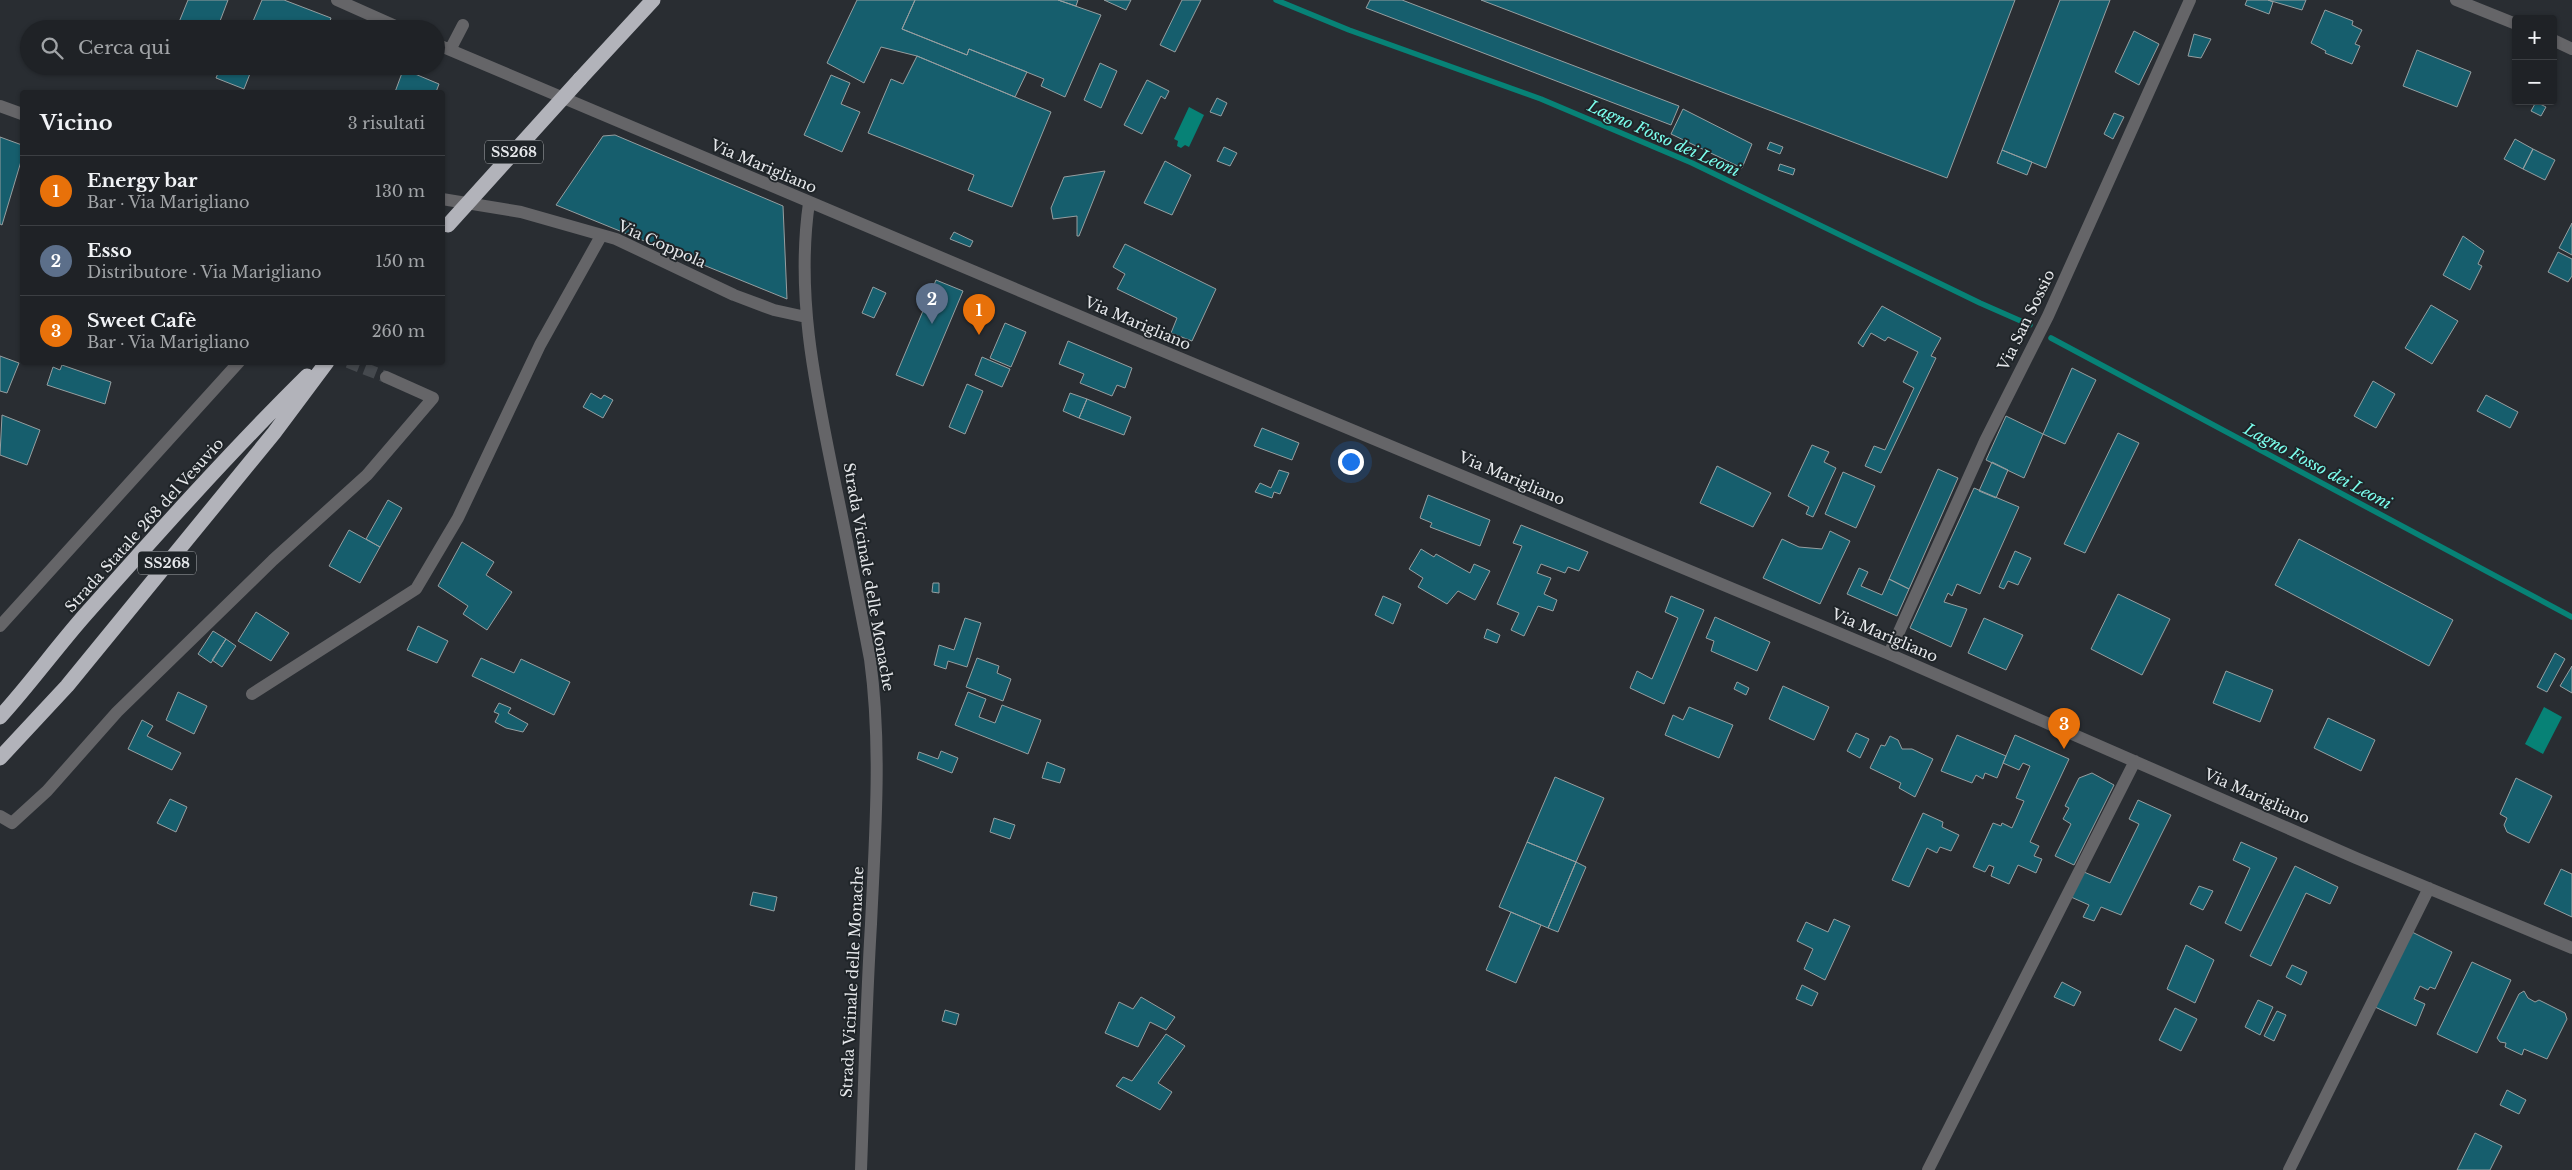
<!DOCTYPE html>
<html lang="it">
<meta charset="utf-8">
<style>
:root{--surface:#1f2226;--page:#2c2f32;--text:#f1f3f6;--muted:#a1a4a7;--line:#3c3f43;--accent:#db2777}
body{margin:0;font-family:"Libre Baskerville",serif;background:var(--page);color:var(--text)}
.controls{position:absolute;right:15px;top:15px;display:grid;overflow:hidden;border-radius:5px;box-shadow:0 1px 4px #0004}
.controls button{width:45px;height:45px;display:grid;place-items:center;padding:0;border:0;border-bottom:1px solid var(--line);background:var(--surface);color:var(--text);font:25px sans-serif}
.you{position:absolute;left:1350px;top:461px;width:18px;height:18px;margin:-12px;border:4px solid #fff;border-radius:50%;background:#1a73e8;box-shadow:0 0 0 8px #1a73e833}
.badge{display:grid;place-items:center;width:32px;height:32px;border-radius:50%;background:var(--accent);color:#fff;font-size:16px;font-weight:700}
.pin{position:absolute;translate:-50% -41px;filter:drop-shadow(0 1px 2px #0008)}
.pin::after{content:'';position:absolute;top:26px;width:18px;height:15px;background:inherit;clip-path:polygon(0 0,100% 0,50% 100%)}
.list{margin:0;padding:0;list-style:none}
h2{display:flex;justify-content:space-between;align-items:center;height:65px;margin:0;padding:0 20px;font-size:21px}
h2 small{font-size:16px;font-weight:400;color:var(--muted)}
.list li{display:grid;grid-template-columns:32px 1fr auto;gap:15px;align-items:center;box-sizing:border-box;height:70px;padding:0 20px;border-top:1px solid var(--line)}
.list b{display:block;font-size:19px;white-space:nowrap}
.list p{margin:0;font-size:16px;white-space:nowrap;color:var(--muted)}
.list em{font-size:16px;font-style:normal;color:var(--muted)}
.icon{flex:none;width:28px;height:28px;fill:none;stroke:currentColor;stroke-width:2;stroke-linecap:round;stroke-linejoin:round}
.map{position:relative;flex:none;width:2572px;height:1170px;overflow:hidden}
.search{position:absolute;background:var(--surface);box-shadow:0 1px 4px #0004;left:20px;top:20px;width:425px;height:55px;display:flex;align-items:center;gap:12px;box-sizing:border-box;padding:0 18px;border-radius:28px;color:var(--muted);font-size:19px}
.panel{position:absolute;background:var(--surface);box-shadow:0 1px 4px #0004;left:20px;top:90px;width:425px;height:275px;border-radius:5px}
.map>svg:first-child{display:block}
.water{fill:#078276}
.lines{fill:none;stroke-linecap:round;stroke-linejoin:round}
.stream{stroke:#078276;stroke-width:5.5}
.building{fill:#165e6d;stroke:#969ea0}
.minor-tunnel{stroke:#45494e;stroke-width:12;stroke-dasharray:12 6;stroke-linecap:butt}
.minor{stroke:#656568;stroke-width:12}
.highway{stroke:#b2b3ba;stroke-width:15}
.highway-bridge{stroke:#b2b3ba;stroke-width:15}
.labels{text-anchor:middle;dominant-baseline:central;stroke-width:4;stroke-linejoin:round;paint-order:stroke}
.shield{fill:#1f2428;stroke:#aaadb0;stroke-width:1}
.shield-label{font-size:14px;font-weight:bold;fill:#e6e8eb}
.street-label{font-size:15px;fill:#e6e8eb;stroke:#1f2428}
.water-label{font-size:16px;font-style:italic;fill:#7bfeed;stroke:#1f2428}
</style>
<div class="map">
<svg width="2572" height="1170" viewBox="0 0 2572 1170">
<rect width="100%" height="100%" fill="#292d32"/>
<path class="water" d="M1189,107L1204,115L1189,147L1185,145L1181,148L1177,146L1178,141L1174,139Z
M2544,707L2562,717L2543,754L2525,744Z"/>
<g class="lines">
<path class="stream" d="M1276,0L1349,30L1541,99L1692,163L1980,303L2030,325
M2051,338L2572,617"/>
</g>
<path class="building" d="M188,0H228L217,29L202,25L200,29L177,27Z
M262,0H284L331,18L327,29H236L239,21L251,26Z
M857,0H915L902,29L967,55L969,49L1027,72L1015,97L917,56L881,47L864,83L827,63Z
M915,0H1058L1101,15L1065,97L1041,86L1044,79L969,49L967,55L902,29Z
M1058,0H1078L1076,6Z
M1104,0H1131L1126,10Z
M1182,0H1201L1175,52L1160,45Z
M1370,0H1402L1679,106L1671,125L1366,8Z
M1481,0H2015L1947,178Z
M2060,0H2110L2046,168L2002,150Z
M2247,0H2268L2273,2L2269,14L2245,5Z
M2268,0H2306L2302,10Z
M2325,10L2353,21L2352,25L2362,30L2355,44L2360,46L2352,64L2325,53L2326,51L2311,43Z
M2134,31L2159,44L2139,85L2115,72Z
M2194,34L2211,39L2201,58L2188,56Z
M2417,50L2471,72L2457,107L2403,86Z
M917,56L1051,112L1012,207L968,190L974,175L868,133L891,79L903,84Z
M1100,63L1117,71L1101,108L1084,100Z
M221,66H253L244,89L216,78Z
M294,66H313L310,73Z
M402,73L415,74L439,84L436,92H395Z
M831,75L850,83L841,104L860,112L842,152L804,135Z
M1147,80L1169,91L1165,99L1161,96L1142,134L1124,125Z
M1217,98L1227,103L1221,116L1210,112Z
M2536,102L2546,107L2541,116L2531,111Z
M1683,109L1752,144L1742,168L1671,134Z
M2114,113L2124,117L2113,139L2104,134Z
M615,135L783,206L787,299L556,205L603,136Z
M0,137L22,145V158L2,225L0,224Z
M2515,139L2533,149L2523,169L2504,159Z
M1770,142L1783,147L1780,154L1767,149Z
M1224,147L1237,153L1230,166L1217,161Z
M2533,149L2555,160L2545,180L2523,169Z
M2002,150L2032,162L2027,175L1997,163Z
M1165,161L1191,175L1172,215L1144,203Z
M1780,164L1795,169L1793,175L1778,170Z
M1105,171L1079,236H1077V216L1053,219L1051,208L1064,177Z
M2572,223V255L2559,248Z
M954,232L973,241L970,247L950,239Z
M2463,236L2484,251L2478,264L2482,266L2470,290L2443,275Z
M1125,244L1216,289L1192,341L1171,333L1177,318L1117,289L1125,274L1113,267Z
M2558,252L2572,259V276L2568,282L2548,272Z
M936,280L963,291L923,386L896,375Z
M873,287L886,293L874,318L862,313Z
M2431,305L2458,321L2432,364L2405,348Z
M1882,306L1941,338L1931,356L1936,358L1881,473L1865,466L1874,446L1885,450L1914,388L1903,382L1918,352L1888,337L1885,341L1871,333L1863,347L1858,343Z
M1005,323L1026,332L1011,367L990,358Z
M1068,341L1132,368L1125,388L1117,385L1112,396L1080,383L1084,374L1059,364Z
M0,356L19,363L7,393L0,391Z
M982,357L1010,369L1002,387L975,375Z
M62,365L111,382L105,404L47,385L53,367L60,370Z
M2072,368L2096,380L2065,444L2043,434Z
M2373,381L2395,394L2376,428L2354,416Z
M967,384L983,391L965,434L949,427Z
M591,393L601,399L604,395L613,400L603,418L583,407Z
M1070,393L1087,399L1079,418L1063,411Z
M2486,395L2518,412L2510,428L2477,411Z
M1087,399L1131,417L1124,435L1079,418Z
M2,415L40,430L27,465L0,455Z
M2006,416L2043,434L2024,478L1986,460Z
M1262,428L1299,443L1292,460L1254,446Z
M2118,433L2139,443L2085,553L2064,544Z
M1812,445L1829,452L1824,462L1836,468L1813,517L1806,514L1809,507L1788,496Z
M1992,462L2008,470L1996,498L1979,491Z
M1717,466L1771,493L1753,527L1700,503Z
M1938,469L1958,478L1909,589L1889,579Z
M1279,470L1289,473L1280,494L1274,492L1272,498L1255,492L1260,483L1271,488Z
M1843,472L1875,486L1856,528L1825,514Z
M1974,488L2019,507L1980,594L1957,584L1952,596L1948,593L1944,602L1967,609L1951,647L1910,628Z
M1428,495L1490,520L1480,546L1430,527L1432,523L1420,518Z
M388,500L402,508L380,547L366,539Z
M1521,525L1588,552L1579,571L1568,567L1565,573L1541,564L1537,573L1551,578L1544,594L1557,600L1553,611L1538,606L1524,636L1511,630L1519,613L1497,604L1522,546L1513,543Z
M349,530L380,547L360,583L329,566Z
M1830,531L1850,541L1820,604L1763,578L1782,539L1799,547L1822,549Z
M2299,539L2453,620L2429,666L2275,585Z
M462,542L494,562L486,575L512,592L487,630L463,614L468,606L438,586Z
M1421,549L1434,557L1436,554L1470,573L1474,564L1490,571L1475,600L1458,591L1447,604L1418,587L1423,578L1409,569Z
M2015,551L2031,558L2018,585L2008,581L2004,589L1999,587Z
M1859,568L1868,572L1861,586L1882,595L1889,579L1909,589L1897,616L1847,594Z
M933,583H939V593L932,592Z
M2118,594L2170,619L2142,675L2091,649Z
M1383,596L1401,604L1393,624L1375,615Z
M1671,596L1704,610L1664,704L1630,688L1637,671L1652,679L1678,618L1665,612Z
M256,612L289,633L271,661L238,641Z
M1715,617L1770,642L1757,671L1711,651L1714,641L1706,638Z
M965,618L981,623L967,667L948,661L946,669L934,665L939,645L954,650Z
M1984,618L2023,635L2006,670L1968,653Z
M418,626L448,641L437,663L407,650Z
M1487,629L1500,635L1497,643L1484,638Z
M213,631L226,639L211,663L198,654Z
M226,639L236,646L222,667L212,660Z
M2555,653L2565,659L2547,692L2537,687Z
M481,658L514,673L521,659L570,682L554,715L472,676Z
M977,658L999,666L997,673L1011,679L1003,701L966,687Z
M2572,666V693L2560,686Z
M2226,671L2273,690L2260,722L2213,703Z
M1737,682L1749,688L1746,695L1734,689Z
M1783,686L1829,707L1814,740L1769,719Z
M178,692L207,706L194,734L166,720Z
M968,692L986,699L979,717L995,723L1002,705L1041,720L1028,754L955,725Z
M499,703L511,708L508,713L528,724L523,732L506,728L495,722L499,714L494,712Z
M1689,707L1733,725L1719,758L1665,735L1673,715L1683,720Z
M2328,718L2375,740L2361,771L2314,748Z
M142,720L153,726L147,736L181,753L172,770L128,749Z
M1856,733L1869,739L1860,758L1847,751Z
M1957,735L2006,756L1997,778L1985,773L1983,779L1976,775L1972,783L1941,771Z
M2015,735L2069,759L2030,842L2039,846L2034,856L2042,859L2036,873L2018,865L2009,884L1991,876L1994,867L1989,865L1985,872L1973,867L1993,823L2001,826L2002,823L2012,828L2024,801L2016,798L2030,766L2023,763L2019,770L2003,763Z
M1890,736L1898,740L1902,749H1912L1933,759L1915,797L1899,788L1901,783L1870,768L1881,745L1885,746Z
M941,751L958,758L952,773L917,759L919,752L938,759Z
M1047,762L1065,769L1060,783L1042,778Z
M2092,773L2114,785L2074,865L2055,856L2071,824L2063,819L2069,808L2065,806L2079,778Z
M1555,777L1604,798L1576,862L1527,842Z
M2516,778L2552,796L2529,843L2507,832L2504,825L2507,818L2500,814Z
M170,799L187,807L176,832L157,823Z
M2138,800L2171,815L2121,915L2101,907L2094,921L2083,917L2089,905L2071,897L2084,872L2110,883L2139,824L2129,819Z
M1923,813L1943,822L1942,827L1959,835L1951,851L1940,847L1937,853L1927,848L1909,887L1892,880Z
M994,818L1015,825L1010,839L990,832Z
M1527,842L1576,862L1548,928L1499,907Z
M2241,842L2277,858L2241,931L2225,923L2250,868L2233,860Z
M1576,862L1586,867L1558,932L1548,928Z
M2295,866L2338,887L2330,904L2306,893L2271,966L2250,956Z
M2561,869L2572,874V917L2544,904Z
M2199,886L2213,891L2203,910L2190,904Z
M753,892L777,897L774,911L750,905Z
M1511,912L1541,925L1516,983L1486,970Z
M1834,919L1850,926L1825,980L1804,969L1813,949L1797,941L1806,922L1828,932Z
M2412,932L2452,952L2435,989L2430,987L2428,990L2420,986L2414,999L2425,1004L2416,1026L2375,1007Z
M2186,945L2214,960L2195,1003L2167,989Z
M2472,962L2511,980L2477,1053L2437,1034Z
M2292,965L2307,972L2301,985L2286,977Z
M2062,982L2081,992L2074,1006L2054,997Z
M1802,985L1818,993L1812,1006L1796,999Z
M2524,991L2528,998L2535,1002L2539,1000L2565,1013L2567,1019L2547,1059L2524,1049L2522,1055L2505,1047L2506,1043L2500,1042L2497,1038L2519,994Z
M1141,997L1175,1017L1166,1030L1150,1022L1138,1047L1105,1033L1119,1002L1133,1009Z
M2258,1000L2273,1007L2260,1035L2245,1027Z
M2175,1008L2197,1019L2181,1051L2159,1040Z
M945,1010L959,1014L956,1025L942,1021Z
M2277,1011L2286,1015L2274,1041L2264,1036Z
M1166,1034L1185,1046L1158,1083L1172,1092L1160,1110L1116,1086L1123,1077L1132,1081Z
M2507,1090L2526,1100L2519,1114L2500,1105Z
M2475,1133L2502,1146L2490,1170H2457Z"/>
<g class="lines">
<path class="minor-tunnel" d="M348,362L386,377"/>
<path class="minor" d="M337,0L402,29
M2456,0L2516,24
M2553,40L2572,49
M436,44L1122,334L1889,654L2356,858L2572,948
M450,50L463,25
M0,106L22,114
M442,199L521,212L616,239L734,295L774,310L806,317
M809,203C795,299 817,394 836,488C848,545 859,602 870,659C882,747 875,836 871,924C866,1006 864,1088 861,1170
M0,626L239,362
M1889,654L1985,441L2048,316L2190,0
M252,694L416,589L458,518L540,345L601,236
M0,816L12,823L47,791L117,712L273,560L367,475L433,398L386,377
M1928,1170L2135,761
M2289,1170L2429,888"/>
<path class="highway" d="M580,79L653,0
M0,717C30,684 56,648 85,615C157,534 230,452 307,376
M0,758L67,686L274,433L327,362"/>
<path class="highway-bridge" d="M448,225L580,79"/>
</g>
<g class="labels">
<g class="shield">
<rect x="485" y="140.5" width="58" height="23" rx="4"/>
<rect x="138" y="551.5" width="58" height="23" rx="4"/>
</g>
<g class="shield-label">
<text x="514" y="152">SS268</text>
<text x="167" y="563">SS268</text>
</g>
<g class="street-label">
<text transform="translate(764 166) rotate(23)">Via Marigliano</text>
<text transform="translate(662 244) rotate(24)">Via Coppola</text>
<text transform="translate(2026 320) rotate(-64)">Via San Sossio</text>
<text transform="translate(1138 323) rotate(23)">Via Marigliano</text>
<text transform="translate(1512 478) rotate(23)">Via Marigliano</text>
<text transform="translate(144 525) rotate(-48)">Strada Statale 268 del Vesuvio</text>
<text transform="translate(869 577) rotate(80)">Strada Vicinale delle Monache</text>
<text transform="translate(1885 635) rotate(23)">Via Marigliano</text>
<text transform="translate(2257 796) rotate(24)">Via Marigliano</text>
<text transform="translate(852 982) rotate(-87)">Strada Vicinale delle Monache</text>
</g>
<g class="water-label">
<text transform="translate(1664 138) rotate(24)">Lagno Fosso dei Leoni</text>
<text transform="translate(2318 466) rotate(28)">Lagno Fosso dei Leoni</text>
</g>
</g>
</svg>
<div class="controls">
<button>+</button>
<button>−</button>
</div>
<div class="you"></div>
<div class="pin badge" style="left:979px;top:335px;background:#e8710a">1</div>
<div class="pin badge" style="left:932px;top:324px;background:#5c6f8a">2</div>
<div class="pin badge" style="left:2064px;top:749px;background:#e8710a">3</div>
<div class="search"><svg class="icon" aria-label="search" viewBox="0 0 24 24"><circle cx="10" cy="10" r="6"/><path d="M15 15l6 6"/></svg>Cerca qui</div>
<section class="panel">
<h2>Vicino<small>3 risultati</small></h2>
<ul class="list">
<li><span class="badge" style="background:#e8710a">1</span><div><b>Energy bar</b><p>Bar · Via Marigliano</p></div><em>130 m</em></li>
<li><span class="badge" style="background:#5c6f8a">2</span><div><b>Esso</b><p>Distributore · Via Marigliano</p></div><em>150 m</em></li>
<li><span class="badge" style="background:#e8710a">3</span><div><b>Sweet Cafè</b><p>Bar · Via Marigliano</p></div><em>260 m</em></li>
</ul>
</section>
</div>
